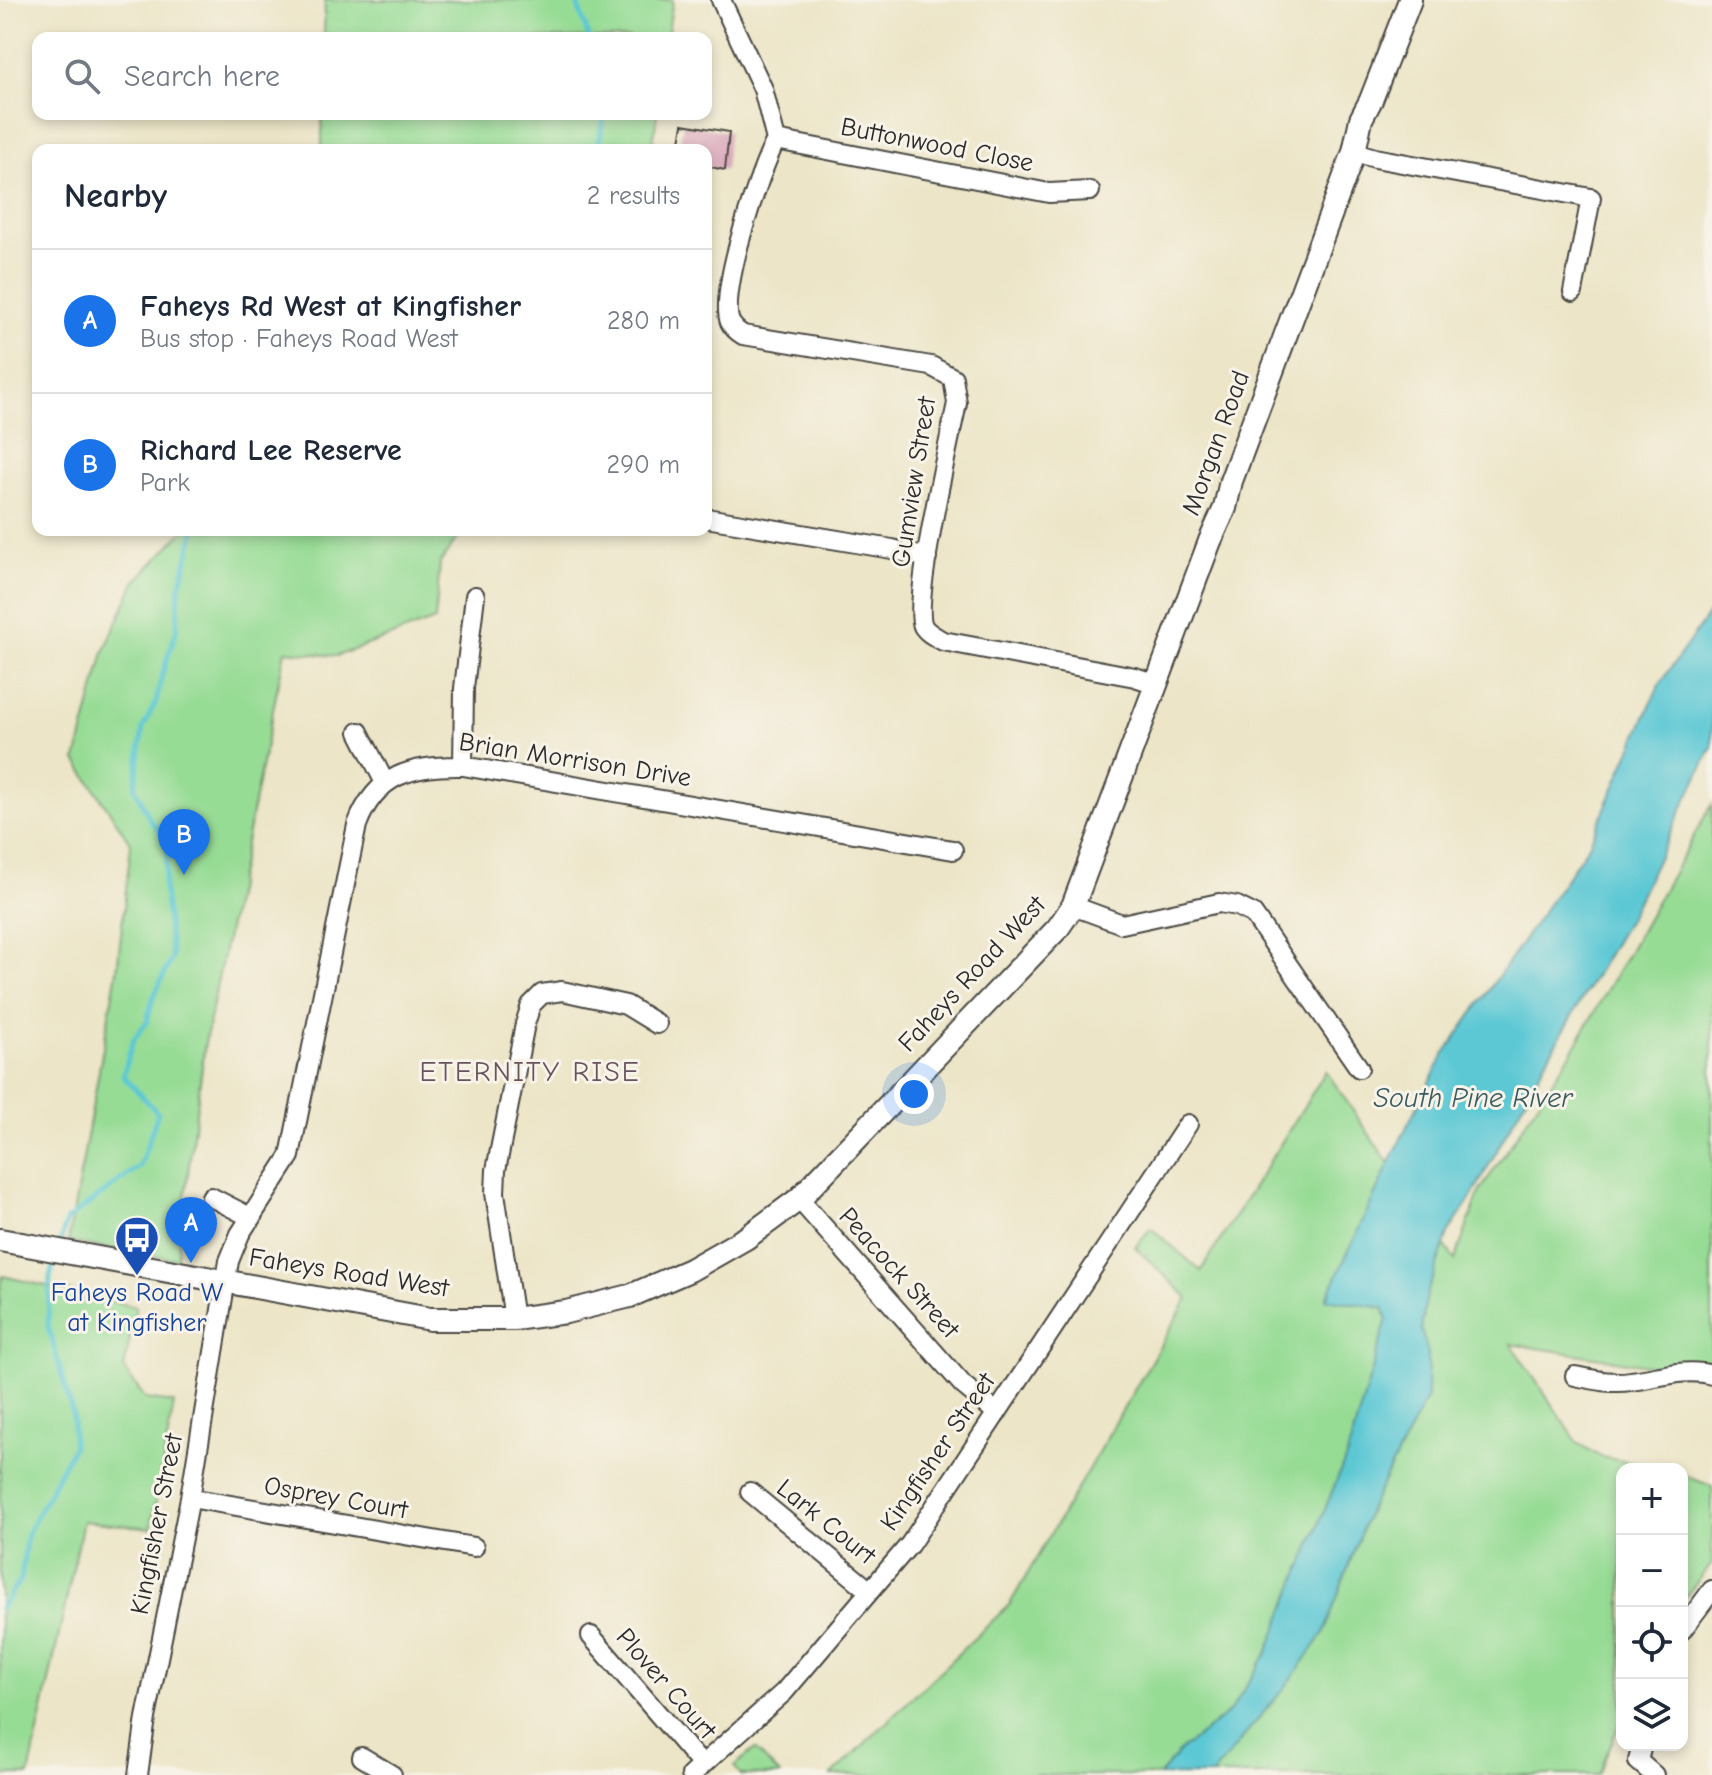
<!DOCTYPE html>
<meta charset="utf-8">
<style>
:root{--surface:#fff;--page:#f2f2f3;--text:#1f2937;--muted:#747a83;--line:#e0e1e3;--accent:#1a73e8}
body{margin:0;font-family:"Comic Neue",sans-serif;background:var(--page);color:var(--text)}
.controls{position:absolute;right:24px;bottom:24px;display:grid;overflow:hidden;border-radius:16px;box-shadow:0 4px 12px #0003}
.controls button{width:72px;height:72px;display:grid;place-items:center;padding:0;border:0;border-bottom:2px solid var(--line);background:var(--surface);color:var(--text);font:40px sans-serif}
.you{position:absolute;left:914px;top:1094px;width:28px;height:28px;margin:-20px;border:6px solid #fff;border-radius:50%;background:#1a73e8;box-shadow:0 0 0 12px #1a73e833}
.badge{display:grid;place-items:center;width:52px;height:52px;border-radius:50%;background:var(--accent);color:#fff;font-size:26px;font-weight:700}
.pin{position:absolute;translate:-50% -66px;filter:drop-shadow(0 2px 4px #0008)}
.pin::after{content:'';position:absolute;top:42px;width:28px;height:24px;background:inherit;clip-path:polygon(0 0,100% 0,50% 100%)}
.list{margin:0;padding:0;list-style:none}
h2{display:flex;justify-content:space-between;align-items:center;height:104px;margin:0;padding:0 32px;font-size:34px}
h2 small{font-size:26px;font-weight:400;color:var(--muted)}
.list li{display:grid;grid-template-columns:52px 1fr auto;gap:24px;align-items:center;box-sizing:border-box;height:144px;padding:0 32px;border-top:2px solid var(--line)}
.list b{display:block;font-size:30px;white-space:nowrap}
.list p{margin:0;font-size:26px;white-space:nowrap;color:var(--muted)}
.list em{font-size:26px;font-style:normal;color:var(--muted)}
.icon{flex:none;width:44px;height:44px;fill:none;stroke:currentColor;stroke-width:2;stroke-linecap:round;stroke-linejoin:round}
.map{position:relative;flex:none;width:1712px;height:1775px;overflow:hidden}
.search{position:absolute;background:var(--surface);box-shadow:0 4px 12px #0003;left:32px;top:32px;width:680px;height:88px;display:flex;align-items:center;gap:20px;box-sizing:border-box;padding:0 28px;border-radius:16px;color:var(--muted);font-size:30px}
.panel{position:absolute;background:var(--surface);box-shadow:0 4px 12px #0003;left:32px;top:144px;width:680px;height:392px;border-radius:16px}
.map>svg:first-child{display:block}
.green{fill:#97dc95;stroke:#618460;stroke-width:2}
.water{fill:#5cc8d4;stroke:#447a80;stroke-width:2}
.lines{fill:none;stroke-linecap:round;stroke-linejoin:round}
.stream{stroke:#5cc8d4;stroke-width:5}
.building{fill:#d8a0b6}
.minor-casing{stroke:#484742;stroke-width:22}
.tertiary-casing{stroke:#484742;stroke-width:26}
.minor{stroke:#fff;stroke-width:18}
.tertiary{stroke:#fff;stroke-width:22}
.labels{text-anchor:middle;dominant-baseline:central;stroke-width:6;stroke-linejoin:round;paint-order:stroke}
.street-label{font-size:26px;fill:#2b2b2b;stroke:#f7f3e8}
.transit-label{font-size:26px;fill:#164399;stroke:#f7f3e8}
.neighbourhood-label{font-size:28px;letter-spacing:2px;fill:#68545c;stroke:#f7f3e8}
.water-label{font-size:28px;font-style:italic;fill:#3a5a5e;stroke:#f7f3e8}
</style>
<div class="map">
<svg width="1712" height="1775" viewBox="0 0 1712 1775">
<rect width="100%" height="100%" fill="#f7f3e8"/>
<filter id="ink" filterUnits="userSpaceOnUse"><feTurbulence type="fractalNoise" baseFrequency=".0125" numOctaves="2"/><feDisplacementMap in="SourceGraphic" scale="16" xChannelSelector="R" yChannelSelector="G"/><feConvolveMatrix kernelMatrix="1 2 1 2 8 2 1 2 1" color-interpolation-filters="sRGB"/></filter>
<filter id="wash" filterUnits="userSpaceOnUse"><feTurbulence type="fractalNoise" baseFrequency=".006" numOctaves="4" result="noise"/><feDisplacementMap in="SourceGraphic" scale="32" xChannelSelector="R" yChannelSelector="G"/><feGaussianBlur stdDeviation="1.8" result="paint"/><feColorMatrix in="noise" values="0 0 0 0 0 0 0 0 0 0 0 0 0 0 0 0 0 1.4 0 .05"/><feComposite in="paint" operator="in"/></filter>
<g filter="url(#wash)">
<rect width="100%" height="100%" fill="#ece5c7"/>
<path class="green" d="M325,0H673L667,38H324Z
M322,114H657L652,150H322Z
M184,530H463L440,563L435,620L337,656L285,651L205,1043L177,1259L68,1242L117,971L131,844L76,760L104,652L135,582Z
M1712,804V1375L1511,1344L1578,1443L1601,1457L1668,1469H1622V1718L1598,1775H832L1010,1604L1188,1298L1135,1247L1151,1228L1201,1271L1326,1071L1455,1260L1480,1191L1573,1050Z
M3,1276L136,1307L124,1369L146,1399L174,1403L151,1528L83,1521L29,1775H0V1290Z
M1682,1475L1712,1486V1564L1682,1601Z
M755,1749L780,1775H741L734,1766Z"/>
<path class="water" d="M1712,609V747L1631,914L1547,1059L1471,1198L1448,1234L1427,1294L1421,1330L1428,1354L1427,1397L1369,1510L1324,1633L1291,1680L1212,1775H1159L1178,1753L1231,1710L1267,1653L1347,1455L1387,1319L1383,1308L1326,1299L1406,1128L1444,1055L1589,845L1659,685Z"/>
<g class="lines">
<path class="stream" d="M576,0L589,38
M598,150L604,114
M59,1246L67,1220L140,1166L158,1113L123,1076L133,1040L147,1022L153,998L172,958L164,890L169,839L151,822L135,788L143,728L156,702L162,675L177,629L179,590L195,530
M0,1608L21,1579L27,1534L73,1447V1415L48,1326L50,1277L56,1256"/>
</g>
<g id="blocks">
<path class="building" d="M683,124L729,132L725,170L706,166V150H674L676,142H680Z"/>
</g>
</g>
<g filter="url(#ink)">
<use href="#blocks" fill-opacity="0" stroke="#484742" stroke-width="2"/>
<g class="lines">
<g class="minor-casing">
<path id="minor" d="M721,0L763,89L776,140C760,170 718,292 730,322C733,328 738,332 743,335L931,366L953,378L957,403C950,438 912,601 923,626C927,633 936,637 943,641L1135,677L1156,684
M776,140L1049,193L1090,191
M1354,152L1375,158L1591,198L1573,292
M706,518L892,549L927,558
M359,732L385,783
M463,766L464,688L475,596
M1073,906L1122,924L1219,903L1237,906L1253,914L1359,1068
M211,1197L252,1218
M799,1199L963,1385L997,1413
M514,1319L495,1193L496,1170L525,1024L531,1005L542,994L562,991L626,1005L657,1024
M1575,1376C1594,1380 1612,1384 1631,1381C1658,1378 1685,1367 1712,1375
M750,1492L870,1591
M190,1498L474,1547
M1682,1630L1712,1590
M591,1636L702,1765
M1642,1745L1638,1761L1654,1775
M362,1757L392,1775
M138,1775L146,1718L190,1498L229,1261L240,1234L290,1156L357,825C376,774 412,765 463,766L953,850
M691,1775L784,1692L910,1544L1188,1124"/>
</g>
<g class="tertiary-casing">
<path id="tertiary" d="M0,1240L430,1319H514L566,1312L630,1296L690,1270L746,1238L799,1199L1058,928L1073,906L1210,541L1225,508L1231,481L1354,152L1361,119L1371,100L1410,0"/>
</g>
<use href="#minor" class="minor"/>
<use href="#tertiary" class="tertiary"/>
</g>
</g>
<defs>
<g id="bus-pin" transform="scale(2.3)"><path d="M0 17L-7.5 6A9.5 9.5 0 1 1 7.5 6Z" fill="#1a4fb4" stroke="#f7f3e8"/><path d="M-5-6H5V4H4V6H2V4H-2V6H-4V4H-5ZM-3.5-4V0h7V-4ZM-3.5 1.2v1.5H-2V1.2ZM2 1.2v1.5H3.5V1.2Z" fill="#fff"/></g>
</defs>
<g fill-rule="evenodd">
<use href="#bus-pin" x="137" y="1238"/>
</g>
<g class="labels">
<g class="street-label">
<text transform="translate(937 145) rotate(11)">Buttonwood Close</text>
<text transform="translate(1216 443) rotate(-70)">Morgan Road</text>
<text transform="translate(914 482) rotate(-81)">Gumview Street</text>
<text transform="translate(575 760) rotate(9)">Brian Morrison Drive</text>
<text transform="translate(972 974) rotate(-47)">Faheys Road West</text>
<text transform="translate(349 1273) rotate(9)">Faheys Road West</text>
<text transform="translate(899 1273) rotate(48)">Peacock Street</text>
<text transform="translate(938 1452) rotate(-56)">Kingfisher Street</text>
<text transform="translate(336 1498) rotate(10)">Osprey Court</text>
<text transform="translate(826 1522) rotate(39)">Lark Court</text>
<text transform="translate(157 1524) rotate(-79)">Kingfisher Street</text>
<text transform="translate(666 1684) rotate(49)">Plover Court</text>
</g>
<g class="transit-label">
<text x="137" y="1293">Faheys Road W<tspan x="137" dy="30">at Kingfisher</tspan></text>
</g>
<g class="neighbourhood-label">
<text x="530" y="1072">ETERNITY RISE</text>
</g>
<g class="water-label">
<text x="1473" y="1098">South Pine River</text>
</g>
</g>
</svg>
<div class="controls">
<button>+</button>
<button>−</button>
<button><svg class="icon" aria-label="locate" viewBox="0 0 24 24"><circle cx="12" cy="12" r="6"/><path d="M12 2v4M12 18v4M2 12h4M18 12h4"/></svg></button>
<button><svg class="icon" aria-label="layers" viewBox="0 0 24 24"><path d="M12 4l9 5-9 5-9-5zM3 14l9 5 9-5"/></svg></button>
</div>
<div class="you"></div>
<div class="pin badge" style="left:191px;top:1263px">A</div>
<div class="pin badge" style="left:184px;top:875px">B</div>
<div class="search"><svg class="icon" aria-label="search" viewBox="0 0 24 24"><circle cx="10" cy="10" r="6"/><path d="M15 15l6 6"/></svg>Search here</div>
<section class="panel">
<h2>Nearby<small>2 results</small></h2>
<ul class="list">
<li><span class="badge">A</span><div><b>Faheys Rd West at Kingfisher</b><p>Bus stop · Faheys Road West</p></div><em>280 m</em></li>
<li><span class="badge">B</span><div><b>Richard Lee Reserve</b><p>Park</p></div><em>290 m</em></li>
</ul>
</section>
</div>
